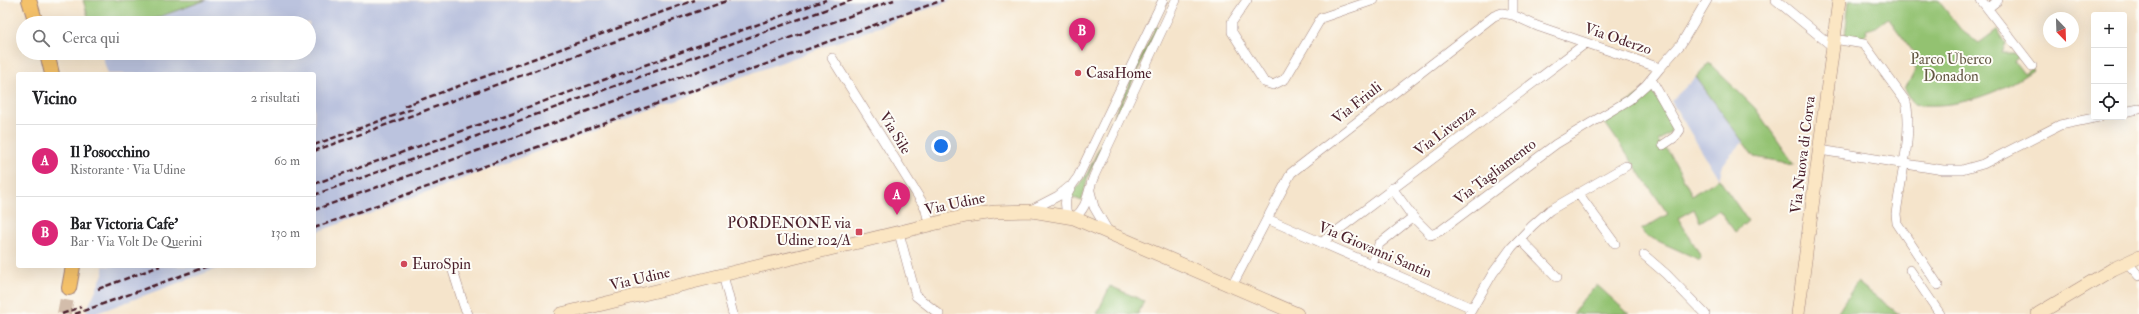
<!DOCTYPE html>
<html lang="it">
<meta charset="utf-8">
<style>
:root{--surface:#fff;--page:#f6f6f6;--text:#202124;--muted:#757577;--line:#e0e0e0;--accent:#db2777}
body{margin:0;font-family:"IM FELL Double Pica",serif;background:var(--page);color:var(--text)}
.controls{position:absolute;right:12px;top:12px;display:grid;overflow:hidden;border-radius:4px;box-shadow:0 4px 16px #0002}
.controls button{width:36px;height:36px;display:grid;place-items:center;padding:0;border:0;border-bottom:1px solid var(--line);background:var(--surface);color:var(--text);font:20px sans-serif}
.compass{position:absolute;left:2043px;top:12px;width:36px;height:36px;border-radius:50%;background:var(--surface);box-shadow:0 4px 16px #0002;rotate:157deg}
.you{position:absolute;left:941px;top:146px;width:14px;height:14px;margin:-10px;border:3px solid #fff;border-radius:50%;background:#1a73e8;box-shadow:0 0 0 6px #1a73e833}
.badge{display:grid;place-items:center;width:26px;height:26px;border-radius:50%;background:var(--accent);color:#fff;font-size:13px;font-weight:700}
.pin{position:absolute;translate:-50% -33px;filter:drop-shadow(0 1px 2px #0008)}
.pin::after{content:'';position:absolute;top:21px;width:14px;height:12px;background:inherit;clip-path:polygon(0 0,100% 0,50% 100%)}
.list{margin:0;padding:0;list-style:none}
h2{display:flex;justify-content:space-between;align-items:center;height:52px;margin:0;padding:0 16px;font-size:17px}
h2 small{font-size:13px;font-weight:400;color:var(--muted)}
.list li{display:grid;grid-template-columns:26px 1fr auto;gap:12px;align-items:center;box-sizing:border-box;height:72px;padding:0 16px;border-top:1px solid var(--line)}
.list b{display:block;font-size:15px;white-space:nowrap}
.list p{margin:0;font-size:13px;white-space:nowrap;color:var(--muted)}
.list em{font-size:13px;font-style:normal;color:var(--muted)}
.icon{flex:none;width:22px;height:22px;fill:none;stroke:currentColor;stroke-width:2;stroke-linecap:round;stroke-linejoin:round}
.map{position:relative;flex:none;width:2139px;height:314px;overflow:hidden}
.search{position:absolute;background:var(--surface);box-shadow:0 4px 16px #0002;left:16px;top:16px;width:300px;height:44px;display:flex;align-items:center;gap:10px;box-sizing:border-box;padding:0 14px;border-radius:22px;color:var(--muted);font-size:15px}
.panel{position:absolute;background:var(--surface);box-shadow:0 4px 16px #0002;left:16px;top:72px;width:300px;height:196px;border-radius:4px}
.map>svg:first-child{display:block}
.industrial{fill:#bbc3de}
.green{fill:#93c271;stroke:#6e704e}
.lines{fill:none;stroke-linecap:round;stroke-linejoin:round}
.primary-tunnel{stroke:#d3bdab;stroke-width:14;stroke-dasharray:14 7;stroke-linecap:butt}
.minor-casing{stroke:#a0827b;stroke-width:10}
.secondary-casing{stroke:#a0827b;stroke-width:14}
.primary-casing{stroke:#a0827b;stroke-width:16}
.minor{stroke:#fff;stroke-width:9}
.secondary{stroke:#fbe6c3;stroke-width:13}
.primary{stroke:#f4c16a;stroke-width:14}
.rail{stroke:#4a1f2b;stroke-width:2.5;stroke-dasharray:6 3;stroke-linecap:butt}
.poi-dot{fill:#d1495b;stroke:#fdfcf7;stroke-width:1.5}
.labels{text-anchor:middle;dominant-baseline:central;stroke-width:4;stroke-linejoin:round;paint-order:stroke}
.street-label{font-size:15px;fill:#4a1f2b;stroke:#fdfcf7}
.park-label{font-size:15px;fill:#645844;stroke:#fdfcf7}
.poi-label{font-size:15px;fill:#4a1f2b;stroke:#fdfcf7;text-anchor:start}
</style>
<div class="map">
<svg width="2139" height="314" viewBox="0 0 2139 314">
<rect width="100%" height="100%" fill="#fdfcf7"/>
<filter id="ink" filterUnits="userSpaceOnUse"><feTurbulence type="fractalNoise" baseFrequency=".025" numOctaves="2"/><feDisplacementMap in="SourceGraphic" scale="8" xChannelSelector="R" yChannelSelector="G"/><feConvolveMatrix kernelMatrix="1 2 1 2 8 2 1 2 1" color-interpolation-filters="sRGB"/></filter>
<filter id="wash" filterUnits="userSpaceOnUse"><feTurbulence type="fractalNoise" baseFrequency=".012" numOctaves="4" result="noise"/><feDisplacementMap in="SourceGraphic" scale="16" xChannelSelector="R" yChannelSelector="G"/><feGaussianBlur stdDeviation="0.9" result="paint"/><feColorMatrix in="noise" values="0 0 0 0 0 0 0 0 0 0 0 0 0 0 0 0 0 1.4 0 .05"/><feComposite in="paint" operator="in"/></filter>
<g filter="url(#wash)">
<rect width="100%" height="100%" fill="#f5e4cb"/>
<path class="industrial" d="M206,0L565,1L952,0L314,233V74H108L101,53H309V23H142Z
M1696,77L1743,142L1724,162L1719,179L1671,101Z
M103,266H224L94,314H85L103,274Z"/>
<path class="green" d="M83,0H206L142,23H90Z
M1849,0H1938L1962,31L1979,43L1998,29L2000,34L2006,43L2002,53H2015L2019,57L2014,61L2024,74L2031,68L2033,70C1999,94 1955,110 1913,104L1904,88L1912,77L1915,70L1912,62L1917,57L1888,18L1876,27L1866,30L1867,33L1862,39L1845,36Z
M1156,26L1158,27L1088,176L1082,201L1069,196L1080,185L1088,172Z
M1709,63L1755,108L1794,164L1754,157L1696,77Z
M1648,89L1653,91L1672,125L1671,132L1658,141L1671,155L1692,195L1719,179L1748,221L1735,232L1719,210L1700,222L1694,209L1678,218L1701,256L1700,260L1647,236L1641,230L1668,214L1603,120Z
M1857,282L1899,314H1837Z
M1597,285L1629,314H1573L1584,298Z
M1110,286L1144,301L1138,314H1097Z"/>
</g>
<g filter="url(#ink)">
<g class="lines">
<path class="primary-tunnel" d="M64,314L69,288"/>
<g class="minor-casing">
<path id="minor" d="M1247,0L1232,22V32L1264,82L1273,85L1285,79L1321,18L1374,0
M1513,0V15
M1776,0L1833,47
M1981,0L2032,66
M1988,8L1998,0
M1834,39L1864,44L1906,102C1913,132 1900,182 1896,214L1897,223L1938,285
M832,58L925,207L930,226
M1651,79L1680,130L1675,137L1663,145
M2124,112L2139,109
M1820,150L1943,170H1962L1983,164L2060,125L2099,117
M1392,188L1413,217
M1090,191L1094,207L1108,231
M1578,193L1615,244
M1029,211L1058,196L1069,187
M1068,217C1062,200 1067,191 1078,177L1163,0
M1074,218C1089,206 1087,193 1094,176L1176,0
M1267,221H1272L1472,308
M899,233L916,296L939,314
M1520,239L1557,277
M1321,243L1586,43
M1644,255L1666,274L1705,314
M2128,261L2131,267L2139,276
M1372,265L1379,244L1413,217L1431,235L1440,231L1556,144L1629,100L1646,85L1660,68
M1910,270L1940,314
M453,271L464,306L468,314
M723,275L733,314
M1232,286L1291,173L1494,16L1502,13L1513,15L1537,26L1660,68L1681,44L1707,0
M1469,314L1493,273L1512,247L1532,226L1550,210L1626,166"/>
</g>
<g class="secondary-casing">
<path id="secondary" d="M561,314L966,216L995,212L1032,211L1074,218L1297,314
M1798,314L1839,0
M2038,314L2113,269L2139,257"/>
</g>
<g class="primary-casing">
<path id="primary" d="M29,0L36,23
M47,53L52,74
M69,288L73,266"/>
</g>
<use href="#minor" class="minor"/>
<use href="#secondary" class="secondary"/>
<use href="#primary" class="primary"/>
<path class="rail" d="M404,106L695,0
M314,145L415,108
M314,151L729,0
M314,184L826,0
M314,195L852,0
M314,210L894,0
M314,228L943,0
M98,289L160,266
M62,314L81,307
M75,314L208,266"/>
</g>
</g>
<g class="poi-dot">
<circle cx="1078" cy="73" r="4"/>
<rect x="855" y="228" width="8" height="8" rx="2"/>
<circle cx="404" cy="264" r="4"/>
</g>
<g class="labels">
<g class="street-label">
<text transform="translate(1618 39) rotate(19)">Via Oderzo</text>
<text transform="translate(1357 103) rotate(-38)">Via Friuli</text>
<text transform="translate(1445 131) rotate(-37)">Via Livenza</text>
<text transform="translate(895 133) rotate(58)">Via Sile</text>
<text transform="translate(1803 155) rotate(-83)">Via Nuova di Corva</text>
<text transform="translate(1495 172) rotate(-37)">Via Tagliamento</text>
<text transform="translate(955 204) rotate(-12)">Via Udine</text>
<text transform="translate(1375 250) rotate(23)">Via Giovanni Santin</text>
<text transform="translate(640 279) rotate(-13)">Via Udine</text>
</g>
<g class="park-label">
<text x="1951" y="59">Parco Uberco<tspan x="1951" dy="17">Donadon</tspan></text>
</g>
<g class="poi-label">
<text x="1086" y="73">CasaHome</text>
<text x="851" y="223" text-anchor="end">PORDENONE via<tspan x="851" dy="17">Udine 102/A</tspan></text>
<text x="412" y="264">EuroSpin</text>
</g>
</g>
</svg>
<div class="controls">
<button>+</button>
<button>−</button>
<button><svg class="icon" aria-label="locate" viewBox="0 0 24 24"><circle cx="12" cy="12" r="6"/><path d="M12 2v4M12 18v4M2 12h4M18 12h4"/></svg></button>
</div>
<svg class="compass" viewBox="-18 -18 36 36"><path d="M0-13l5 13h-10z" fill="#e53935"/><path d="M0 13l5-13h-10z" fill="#757577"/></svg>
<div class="you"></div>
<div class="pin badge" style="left:897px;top:215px">A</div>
<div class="pin badge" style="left:1082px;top:51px">B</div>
<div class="search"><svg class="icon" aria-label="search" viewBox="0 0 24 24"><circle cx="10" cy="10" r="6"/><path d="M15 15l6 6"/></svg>Cerca qui</div>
<section class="panel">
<h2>Vicino<small>2 risultati</small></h2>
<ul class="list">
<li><span class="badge">A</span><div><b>Il Posocchino</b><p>Ristorante · Via Udine</p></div><em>60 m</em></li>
<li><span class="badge">B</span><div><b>Bar Victoria Cafe'</b><p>Bar · Via Volt De Querini</p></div><em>130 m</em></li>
</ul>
</section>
</div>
